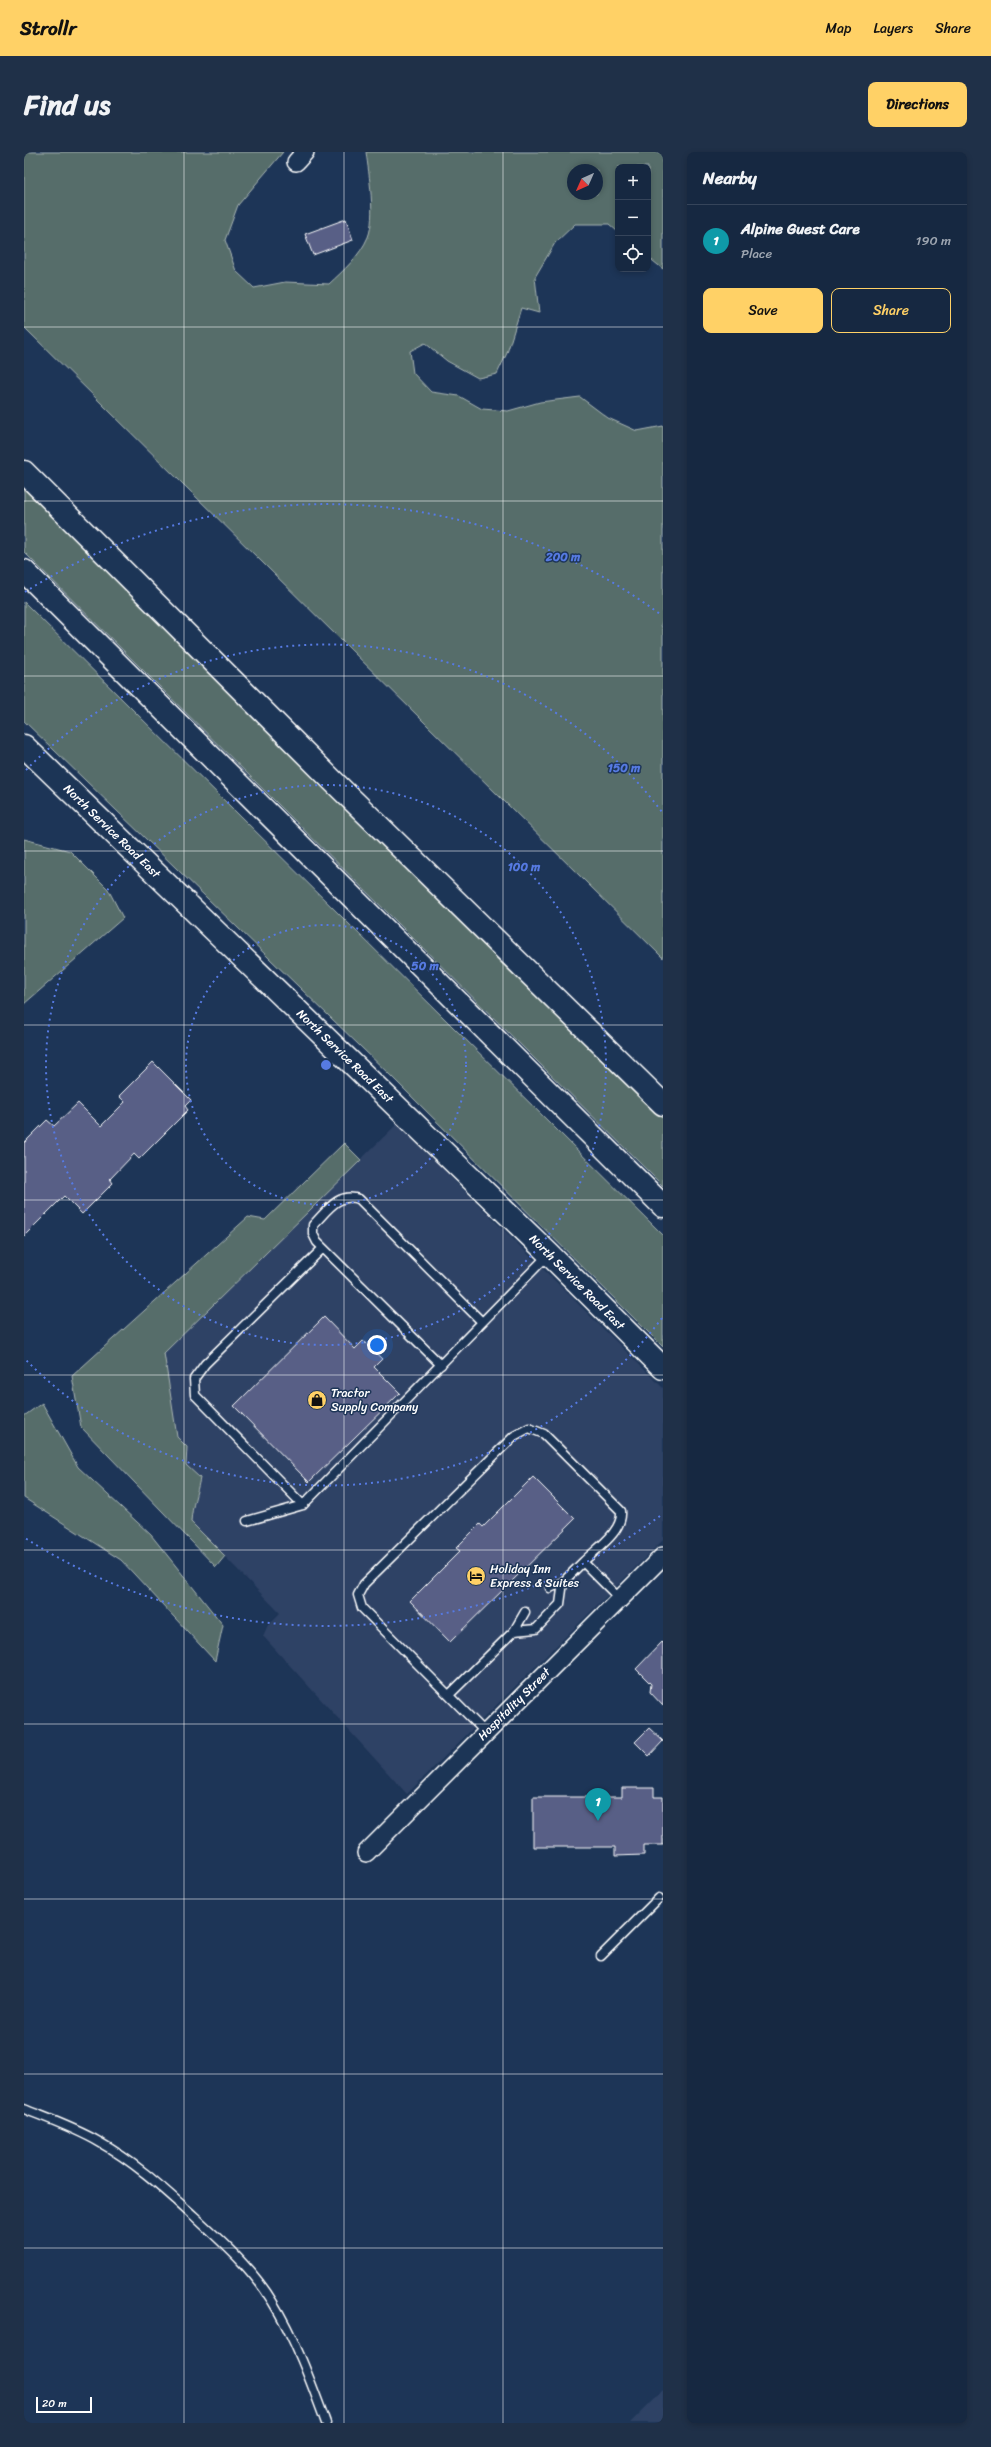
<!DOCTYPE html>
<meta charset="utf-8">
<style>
:root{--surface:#162841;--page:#1f3048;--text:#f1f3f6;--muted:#9ea6b1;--line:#35445a;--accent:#ffd166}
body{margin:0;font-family:Sriracha,sans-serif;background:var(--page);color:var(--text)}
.controls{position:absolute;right:12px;top:12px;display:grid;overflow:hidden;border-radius:8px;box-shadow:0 2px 6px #0003}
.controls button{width:36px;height:36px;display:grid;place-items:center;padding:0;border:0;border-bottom:1px solid var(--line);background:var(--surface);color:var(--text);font:20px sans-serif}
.compass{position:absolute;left:543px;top:12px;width:36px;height:36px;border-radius:50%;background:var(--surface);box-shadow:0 2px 6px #0003;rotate:225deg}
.scale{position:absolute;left:12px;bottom:10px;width:56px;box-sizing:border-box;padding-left:4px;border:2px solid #fff;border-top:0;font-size:11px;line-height:14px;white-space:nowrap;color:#fff;-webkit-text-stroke:3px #1d3557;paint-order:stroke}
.you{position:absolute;left:353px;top:1193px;width:14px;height:14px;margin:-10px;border:3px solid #fff;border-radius:50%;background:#1a73e8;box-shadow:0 0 0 6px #1a73e833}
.badge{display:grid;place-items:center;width:26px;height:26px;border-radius:50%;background:var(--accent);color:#fff;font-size:13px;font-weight:700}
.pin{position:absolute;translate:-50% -33px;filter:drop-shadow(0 1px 2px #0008)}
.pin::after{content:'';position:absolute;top:21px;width:14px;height:12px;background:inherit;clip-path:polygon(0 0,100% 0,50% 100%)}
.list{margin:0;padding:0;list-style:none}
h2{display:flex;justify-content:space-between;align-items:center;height:52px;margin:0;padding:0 16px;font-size:17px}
h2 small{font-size:13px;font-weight:400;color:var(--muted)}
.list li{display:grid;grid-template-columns:26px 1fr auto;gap:12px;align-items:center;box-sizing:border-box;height:72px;padding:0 16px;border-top:1px solid var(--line)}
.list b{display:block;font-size:15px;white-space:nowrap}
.list p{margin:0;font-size:13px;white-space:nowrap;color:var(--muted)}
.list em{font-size:13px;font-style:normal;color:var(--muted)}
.actions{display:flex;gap:8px;padding:12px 16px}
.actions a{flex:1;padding:9px 0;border:1px solid var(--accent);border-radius:8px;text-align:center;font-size:14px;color:var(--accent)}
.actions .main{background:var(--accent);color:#111}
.icon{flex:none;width:22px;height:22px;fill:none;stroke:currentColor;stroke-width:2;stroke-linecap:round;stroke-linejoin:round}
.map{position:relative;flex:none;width:639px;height:2271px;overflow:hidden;border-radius:8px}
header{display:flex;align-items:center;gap:24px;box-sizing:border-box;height:56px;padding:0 20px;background:var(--accent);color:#111}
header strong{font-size:19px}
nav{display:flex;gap:22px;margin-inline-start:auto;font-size:14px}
.intro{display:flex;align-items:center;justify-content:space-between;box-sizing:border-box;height:96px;padding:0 24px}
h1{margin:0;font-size:28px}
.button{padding:10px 18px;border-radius:8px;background:var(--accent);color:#111;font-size:14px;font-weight:700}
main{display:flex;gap:24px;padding:0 24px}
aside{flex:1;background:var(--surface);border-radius:8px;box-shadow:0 2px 6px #0003}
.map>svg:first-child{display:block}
.built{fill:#2f4265}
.green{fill:#566d6a;stroke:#aab6b4;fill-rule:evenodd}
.building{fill:#595f86;stroke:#fff}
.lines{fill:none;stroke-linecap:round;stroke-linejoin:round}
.lane-casing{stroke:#fff;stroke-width:11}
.street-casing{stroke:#fff;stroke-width:20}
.secondary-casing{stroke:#fff;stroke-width:25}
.highway-casing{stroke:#fff;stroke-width:25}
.lane{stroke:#1d3557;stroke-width:8}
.street{stroke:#1d3557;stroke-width:17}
.secondary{stroke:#1d3557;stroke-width:22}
.highway{stroke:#1d3557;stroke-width:22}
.grid{fill:none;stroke:#fff;stroke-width:1;stroke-opacity:0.55}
.ring{fill:none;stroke:#567ae2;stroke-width:2;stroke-dasharray:2 4}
.labels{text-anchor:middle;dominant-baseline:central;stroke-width:3;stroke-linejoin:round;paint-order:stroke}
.street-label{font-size:12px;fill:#fff;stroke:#1d3557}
.poi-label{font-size:12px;fill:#fff;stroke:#1d3557;text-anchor:start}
.centre{fill:#567ae2;stroke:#1d3557;stroke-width:2}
.ring-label{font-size:12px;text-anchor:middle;font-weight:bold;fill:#567ae2;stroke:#1d3557;stroke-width:3;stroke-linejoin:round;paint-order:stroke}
</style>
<header>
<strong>Strollr</strong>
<nav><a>Map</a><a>Layers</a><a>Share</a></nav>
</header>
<div class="intro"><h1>Find us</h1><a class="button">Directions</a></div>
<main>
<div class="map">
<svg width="639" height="2271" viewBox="0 0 639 2271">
<rect width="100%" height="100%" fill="#1d3557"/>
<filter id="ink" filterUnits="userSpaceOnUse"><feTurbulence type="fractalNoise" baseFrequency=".025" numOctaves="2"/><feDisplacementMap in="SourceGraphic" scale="8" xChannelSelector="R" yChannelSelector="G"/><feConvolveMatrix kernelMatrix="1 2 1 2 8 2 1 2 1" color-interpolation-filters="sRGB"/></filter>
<g filter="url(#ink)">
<path class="built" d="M373,972L639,1236V1388L383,1642L239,1484L244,1473L256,1461L167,1370L168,1352L173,1341L162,1313L163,1295L153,1285L139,1201Z
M639,2238V2271H606Z"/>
<path class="green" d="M0,0H259L214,53L201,88L212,119L230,136L261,130L305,132C319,119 336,104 344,85C352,65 345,22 342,0H639V117L624,105V15H594V80L585,72H551L531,91L511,125L515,161L497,156L483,201L473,222L454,226L423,209L401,191L386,199L389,221L407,240L435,244L458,257L484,259L516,250L556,245L584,266L613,279L639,274V466L637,473L639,478V806L0,175ZM549,18H573V42H549Z
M0,332L639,966V1034L0,400Z
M0,450L639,1083V1195L367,924L0,569Z
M0,687L46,699L84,737L99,766L0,852Z
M320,991L337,1008L140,1201L153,1285L163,1295L162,1313L176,1326C173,1342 168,1353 167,1370L201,1404L192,1415L57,1275L48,1224L224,1065L241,1068Z
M18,1251L54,1315L127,1383L199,1473L191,1509L97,1408L0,1346V1264Z"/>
<path class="building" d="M322,67L329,88L289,103L281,82Z
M129,910L167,948L161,954L164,958L115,1007L110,1002L86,1027L89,1031L58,1062L40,1044L0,1084V991L23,968L30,974L54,951L77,974L101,950L95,944Z
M300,1165L331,1197L339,1189L358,1207L350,1215L376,1241L285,1330L210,1254Z
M509,1325L551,1367L426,1490L386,1449L436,1399L432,1396L456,1372L459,1375Z
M638,1490L639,1491V1554L626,1540L627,1532L612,1517Z
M625,1576L639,1589L625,1604L611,1590Z
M598,1636H630V1645H639V1693H620V1703L591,1704V1695H509V1645H598Z"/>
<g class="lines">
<g class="lane-casing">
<path id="lane" d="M417,1213L293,1090L289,1082V1073C303,1059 314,1040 335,1047L457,1169
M279,1353L171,1243L170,1227L181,1212L299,1096
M223,1369L279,1353L524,1103
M526,1436L539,1430L559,1410
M490,1479L512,1477L536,1452L539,1430
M425,1543L490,1479L501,1460
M462,1581L338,1456L334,1443L340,1432L490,1284L505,1276L520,1282L597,1359C599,1380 573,1396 559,1410L596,1447
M577,1804L635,1746
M0,1957C25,1967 51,1976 75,1990C111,2010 140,2037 170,2064C198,2090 228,2116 248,2149C271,2186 287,2230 302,2271"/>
</g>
<g class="street-casing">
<path id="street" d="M272,10L281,0
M342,1701L639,1404"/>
</g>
<g class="secondary-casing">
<path id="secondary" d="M0,594L525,1102L639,1216"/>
</g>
<g class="highway-casing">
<path id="highway" d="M0,320L309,629L639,952
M0,419L639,1054"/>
</g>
<use href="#lane" class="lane"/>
<use href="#street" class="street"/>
<use href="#secondary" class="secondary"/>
<use href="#highway" class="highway"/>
</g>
</g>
<path class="grid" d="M160,0V2271M320,0V2271M479,0V2271M0,175H639M0,349H639M0,524H639M0,699H639M0,873H639M0,1048H639M0,1223H639M0,1398H639M0,1572H639M0,1747H639M0,1922H639M0,2096H639"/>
<g class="ring">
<circle cx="302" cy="913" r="140"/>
<circle cx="302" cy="913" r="280"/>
<path d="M638 1166A421 421 0 0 1 2 1208M2 618A421 421 0 0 1 638 660"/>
<path d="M636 1364A561 561 0 0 1 1 1386M1 440A561 561 0 0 1 636 462"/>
</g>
<defs>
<g id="shop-disc" transform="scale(1)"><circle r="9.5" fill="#ffd166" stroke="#1d3557"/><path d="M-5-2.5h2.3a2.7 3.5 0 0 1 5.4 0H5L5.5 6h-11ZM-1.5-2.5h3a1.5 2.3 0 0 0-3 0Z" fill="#111"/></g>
<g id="hotel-disc" transform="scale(1)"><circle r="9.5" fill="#ffd166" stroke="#1d3557"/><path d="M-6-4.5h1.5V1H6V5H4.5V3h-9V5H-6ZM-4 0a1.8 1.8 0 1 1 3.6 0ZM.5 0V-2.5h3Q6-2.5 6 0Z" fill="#111"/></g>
</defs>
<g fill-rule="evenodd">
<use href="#shop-disc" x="293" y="1248"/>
<use href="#hotel-disc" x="452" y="1424"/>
</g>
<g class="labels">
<g class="street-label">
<text transform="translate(88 679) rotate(44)">North Service Road East</text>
<text transform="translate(321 904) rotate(44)">North Service Road East</text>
<text transform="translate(553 1130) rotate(45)">North Service Road East</text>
<text transform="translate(490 1552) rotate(-45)">Hospitality Street</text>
</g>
<g class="poi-label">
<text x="307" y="1241">Tractor<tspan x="307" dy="14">Supply Company</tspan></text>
<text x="466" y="1417">Holiday Inn<tspan x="466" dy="14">Express &amp; Suites</tspan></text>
</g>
</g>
<circle cx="302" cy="913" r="6" class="centre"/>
<g class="ring-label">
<text x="539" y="409">200 m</text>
<text x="600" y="620">150 m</text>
<text x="500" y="719">100 m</text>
<text x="401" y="818">50 m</text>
</g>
</svg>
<div class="controls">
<button>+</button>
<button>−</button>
<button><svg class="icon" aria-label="locate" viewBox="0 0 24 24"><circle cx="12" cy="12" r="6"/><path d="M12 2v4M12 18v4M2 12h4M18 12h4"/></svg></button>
</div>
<svg class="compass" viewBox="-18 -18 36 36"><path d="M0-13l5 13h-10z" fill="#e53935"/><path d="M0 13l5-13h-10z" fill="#9ea6b1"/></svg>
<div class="scale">20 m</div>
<div class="you"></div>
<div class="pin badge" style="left:574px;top:1669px;background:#0f9aa8">1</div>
</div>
<aside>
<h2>Nearby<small></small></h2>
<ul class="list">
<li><span class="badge" style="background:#0f9aa8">1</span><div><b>Alpine Guest Care</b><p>Place</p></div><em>190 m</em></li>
</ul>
<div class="actions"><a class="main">Save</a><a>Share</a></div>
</aside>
</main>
